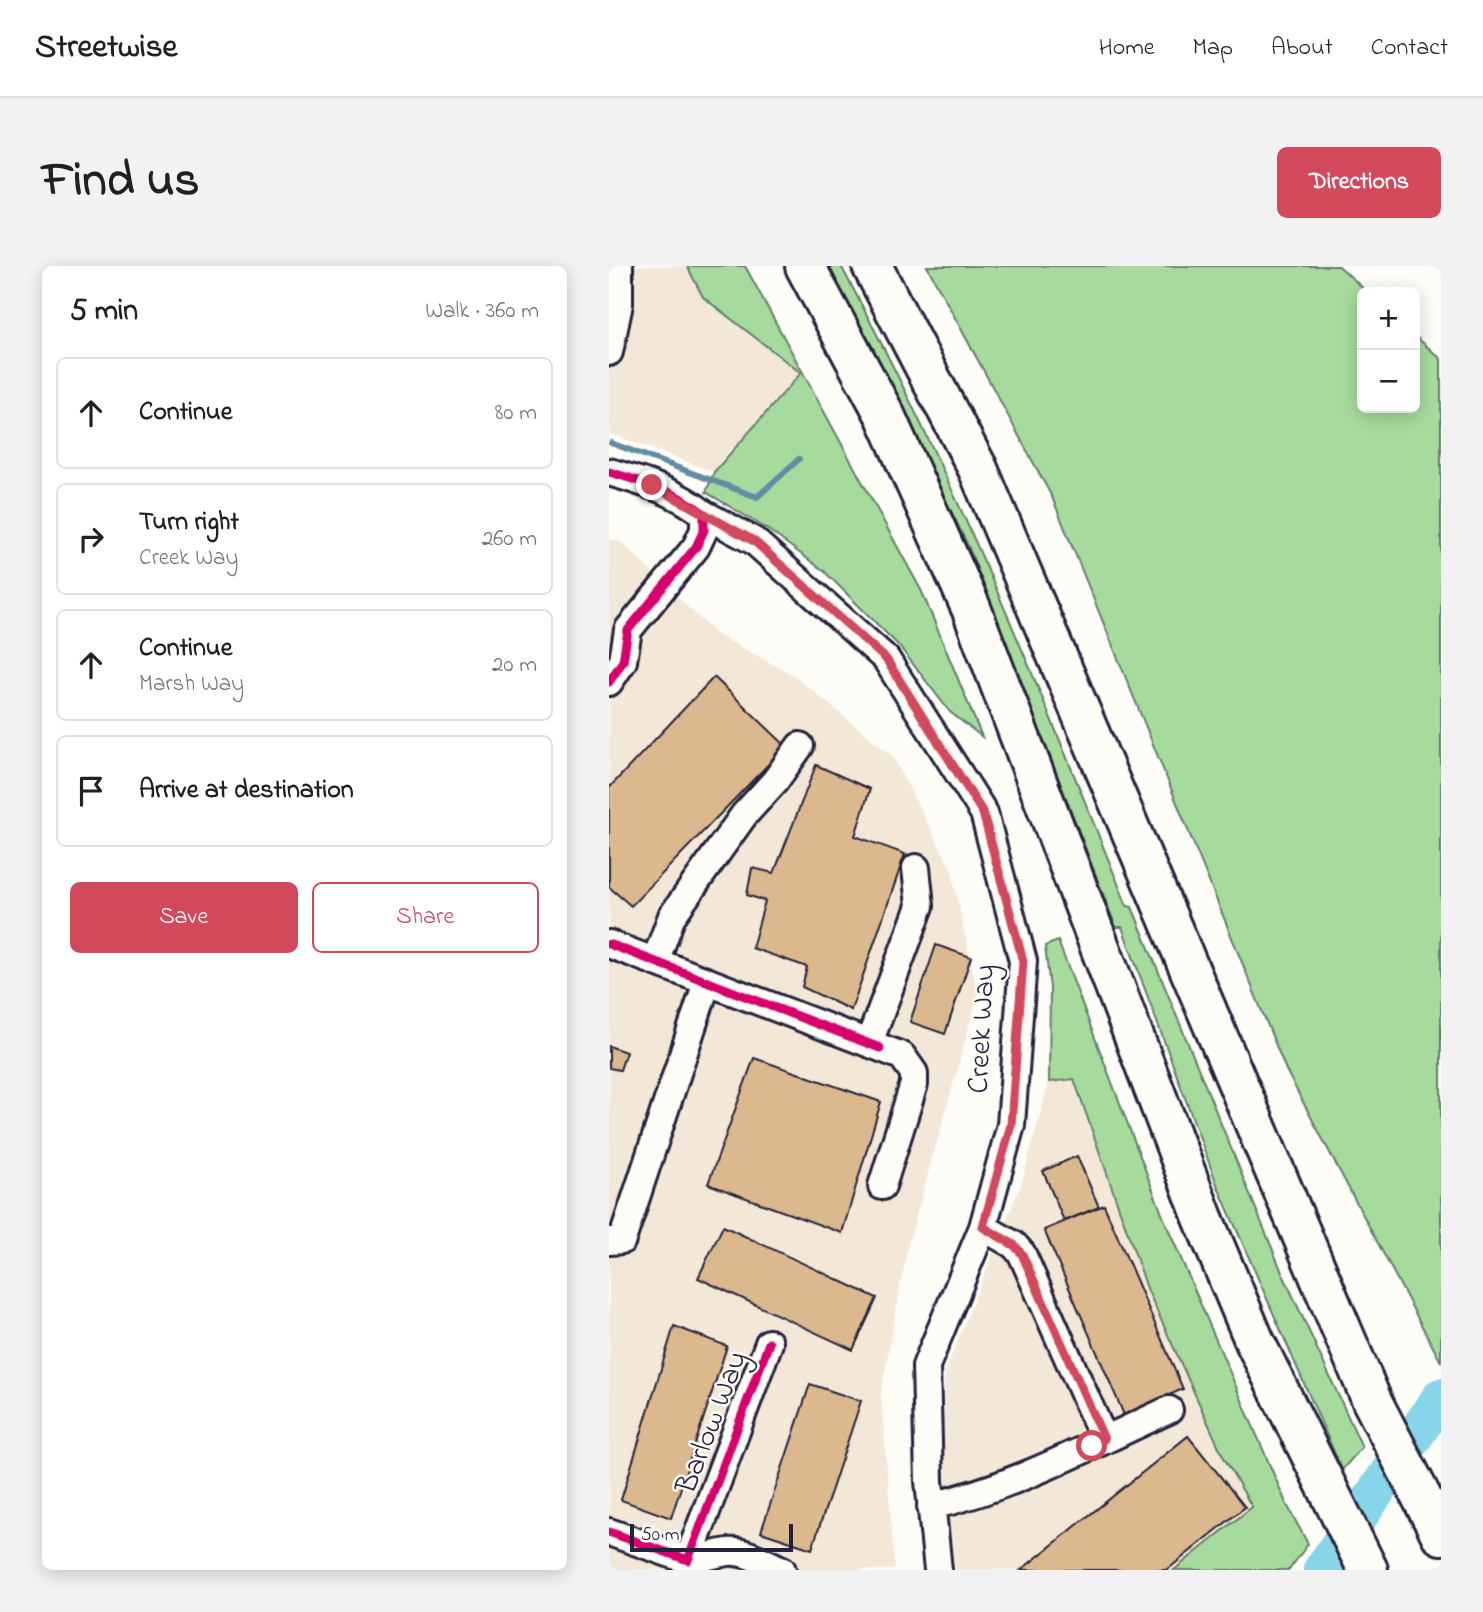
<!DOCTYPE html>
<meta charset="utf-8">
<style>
:root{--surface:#fff;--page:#f2f2f2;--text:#202124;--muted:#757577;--line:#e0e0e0;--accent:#d1495b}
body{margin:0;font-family:"Indie Flower",sans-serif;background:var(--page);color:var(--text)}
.controls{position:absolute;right:21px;top:21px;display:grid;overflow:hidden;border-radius:10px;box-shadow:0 4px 18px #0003}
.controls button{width:63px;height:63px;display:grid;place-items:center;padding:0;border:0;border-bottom:2px solid var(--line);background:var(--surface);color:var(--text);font:35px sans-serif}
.scale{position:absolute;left:21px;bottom:18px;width:163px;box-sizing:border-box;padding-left:7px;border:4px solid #22223b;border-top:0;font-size:19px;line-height:24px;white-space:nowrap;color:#22223b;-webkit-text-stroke:5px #fdfcf7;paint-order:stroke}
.stop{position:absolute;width:21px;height:21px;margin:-16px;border:5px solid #d1495b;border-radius:50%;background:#fff}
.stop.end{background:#d1495b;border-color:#fff;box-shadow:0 2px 7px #0008}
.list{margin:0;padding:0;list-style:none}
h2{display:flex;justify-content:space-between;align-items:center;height:91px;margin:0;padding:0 28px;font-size:30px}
h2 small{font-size:23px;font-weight:400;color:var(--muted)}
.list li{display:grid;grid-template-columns:46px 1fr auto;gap:21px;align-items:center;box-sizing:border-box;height:112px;margin:0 14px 14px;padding:0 14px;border:2px solid var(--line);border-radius:10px}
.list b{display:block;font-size:26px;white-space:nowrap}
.list p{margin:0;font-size:23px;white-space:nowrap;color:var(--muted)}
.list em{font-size:23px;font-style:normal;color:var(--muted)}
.actions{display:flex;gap:14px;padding:21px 28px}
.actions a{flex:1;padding:16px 0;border:2px solid var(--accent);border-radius:10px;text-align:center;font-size:24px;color:var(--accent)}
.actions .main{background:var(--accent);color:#fff}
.icon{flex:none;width:38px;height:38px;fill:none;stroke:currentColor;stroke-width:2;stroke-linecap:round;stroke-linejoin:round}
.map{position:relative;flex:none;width:832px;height:1304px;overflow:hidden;border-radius:10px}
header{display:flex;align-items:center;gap:42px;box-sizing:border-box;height:98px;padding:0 35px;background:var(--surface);border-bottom:2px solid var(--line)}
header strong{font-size:33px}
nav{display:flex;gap:38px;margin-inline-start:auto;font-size:24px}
.intro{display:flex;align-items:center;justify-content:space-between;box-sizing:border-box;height:168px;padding:0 42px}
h1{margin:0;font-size:49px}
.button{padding:18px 32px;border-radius:10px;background:var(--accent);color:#fff;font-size:24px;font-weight:700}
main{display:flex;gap:42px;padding:0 42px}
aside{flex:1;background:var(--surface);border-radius:10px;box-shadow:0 4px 18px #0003}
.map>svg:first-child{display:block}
.built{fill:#f3e8d8}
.green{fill:#a7db9d;stroke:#647e6c;stroke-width:2}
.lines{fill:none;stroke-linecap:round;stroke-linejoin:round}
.stream{stroke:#5f8da3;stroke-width:6}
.river{stroke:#88d4e8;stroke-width:38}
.building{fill:#dcb88e;stroke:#22223b;stroke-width:2}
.minor-casing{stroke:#22223b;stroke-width:32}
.highway-casing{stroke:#22223b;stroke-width:44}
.minor{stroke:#fdfcf7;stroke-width:26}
.highway{stroke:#fdfcf7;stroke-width:38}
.cycleway-casing{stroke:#fdfcf7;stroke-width:13}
.cycleway{stroke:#d6006c;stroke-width:9}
.route{stroke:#d1495b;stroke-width:9}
.labels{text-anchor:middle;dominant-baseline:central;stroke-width:5;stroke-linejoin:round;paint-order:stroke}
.street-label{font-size:30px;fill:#22223b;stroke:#fdfcf7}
</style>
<header>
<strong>Streetwise</strong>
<nav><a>Home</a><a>Map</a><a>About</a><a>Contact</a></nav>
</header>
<div class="intro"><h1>Find us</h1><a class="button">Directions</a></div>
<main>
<aside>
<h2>5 min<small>Walk · 360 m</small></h2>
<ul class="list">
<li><svg class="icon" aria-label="ahead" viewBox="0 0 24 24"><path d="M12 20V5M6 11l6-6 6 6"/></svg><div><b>Continue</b></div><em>80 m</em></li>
<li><svg class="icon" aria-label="right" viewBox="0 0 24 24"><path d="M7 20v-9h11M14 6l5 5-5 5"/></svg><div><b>Turn right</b><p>Creek Way</p></div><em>260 m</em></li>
<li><svg class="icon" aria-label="ahead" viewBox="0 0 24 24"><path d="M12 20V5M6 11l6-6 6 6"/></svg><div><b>Continue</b><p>Marsh Way</p></div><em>20 m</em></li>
<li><svg class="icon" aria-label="arrive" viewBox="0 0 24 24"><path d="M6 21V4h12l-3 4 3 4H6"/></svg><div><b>Arrive at destination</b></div></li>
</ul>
<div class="actions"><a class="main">Save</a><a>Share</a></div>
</aside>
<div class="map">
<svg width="832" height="1304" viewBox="0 0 832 1304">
<rect width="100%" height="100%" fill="#fdfcf7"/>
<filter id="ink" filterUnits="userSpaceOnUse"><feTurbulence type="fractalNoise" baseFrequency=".0143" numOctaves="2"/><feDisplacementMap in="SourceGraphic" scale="14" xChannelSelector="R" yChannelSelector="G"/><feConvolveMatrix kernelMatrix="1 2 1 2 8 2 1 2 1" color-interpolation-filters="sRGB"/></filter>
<g filter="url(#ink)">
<path class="built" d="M0,0H78L94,31L192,107L105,206L0,167Z
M0,273L12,276L108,369L185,409L284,491L342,602L369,729L299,979L272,1126L286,1304H0Z
M464,813L539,1025L614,1190L643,1241L565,1304H346L332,1204L336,1106L413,916L440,816Z"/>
<path class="green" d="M78,0H136L313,326L373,471L341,446L290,380L215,305L158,263L97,226L105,206L192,107L94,31Z
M219,0H232C343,206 431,423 518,640L523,641L672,1004L753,1181L733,1204L609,921L513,661H507L360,282L258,71Z
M318,0H730L758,26H753V142H806V70L832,93V1096L677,804L443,231Z
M449,675L555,953L677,1237L699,1278L680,1304H565L643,1241L614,1190L539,1025L465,813L440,816L441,722L436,680Z"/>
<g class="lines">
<path class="stream" d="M2,177L148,231L190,193"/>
<path class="river" d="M713,1304L832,1131"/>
</g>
<path class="building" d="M105,411L177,480L22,640L0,621V522Z
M207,499L261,523L246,570L296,588L242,744L193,721L198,701L143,682L156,635L138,629L143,602L165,607Z
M327,679L362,691L336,768L301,756Z
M0,780L17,786L11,804L0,802Z
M145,792L272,836L233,967L99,918Z
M468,890L490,941L455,955L434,905Z
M495,939L574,1123L515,1149L435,964Z
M114,960L268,1032L244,1084L89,1012Z
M65,1060L118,1080L62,1252L12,1234Z
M201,1118L252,1135L203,1283L152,1266Z
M579,1170L636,1241L558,1304H412Z"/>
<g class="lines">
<g class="minor-casing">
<path id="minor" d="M0,86L10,38V0
M0,206C34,216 67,225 95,248V264L87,281L19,364L14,395L0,416
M95,248L145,275L277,393L375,547L414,695L402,859L374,961L317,1100L320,1215L329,1304
M0,678L293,790L305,807V818L273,920
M46,696L63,650L135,549L166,515L191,480
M260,777L311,640L307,602
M374,961L405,979L413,988L495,1173
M0,975L13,974L98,716
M322,1240C408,1220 480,1180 560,1144
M0,1266L79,1294L160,1077
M79,1294C93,1293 104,1288 119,1286C136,1284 157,1297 173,1304"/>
</g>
<g class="highway-casing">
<path id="highway" d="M196,0L276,149L362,342L594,952L646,1076L759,1304
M263,0L369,203L763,1135L832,1269"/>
</g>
<use href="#minor" class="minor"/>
<use href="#highway" class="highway"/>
<g class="cycleway-casing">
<path id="cycleway" d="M0,206C34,216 67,225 95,248V264L87,281L19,364L14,395L0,416
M0,678L271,782
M0,1266L79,1294L160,1077"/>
</g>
<use href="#cycleway" class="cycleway"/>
</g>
</g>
<g class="lines" filter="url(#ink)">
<path class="route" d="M43,219L145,275L277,393L374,547L414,695L402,859L374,961L405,979L413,988L495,1173L483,1180"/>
</g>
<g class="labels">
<g class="street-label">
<text transform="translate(374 763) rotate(-87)">Creek Way</text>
<text transform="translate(104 1157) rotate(-69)">Barlow Way</text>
</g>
</g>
</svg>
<div class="controls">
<button>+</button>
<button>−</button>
</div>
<div class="scale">50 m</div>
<div class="stop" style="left:483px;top:1180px"></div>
<div class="stop end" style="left:43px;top:219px"></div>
</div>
</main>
